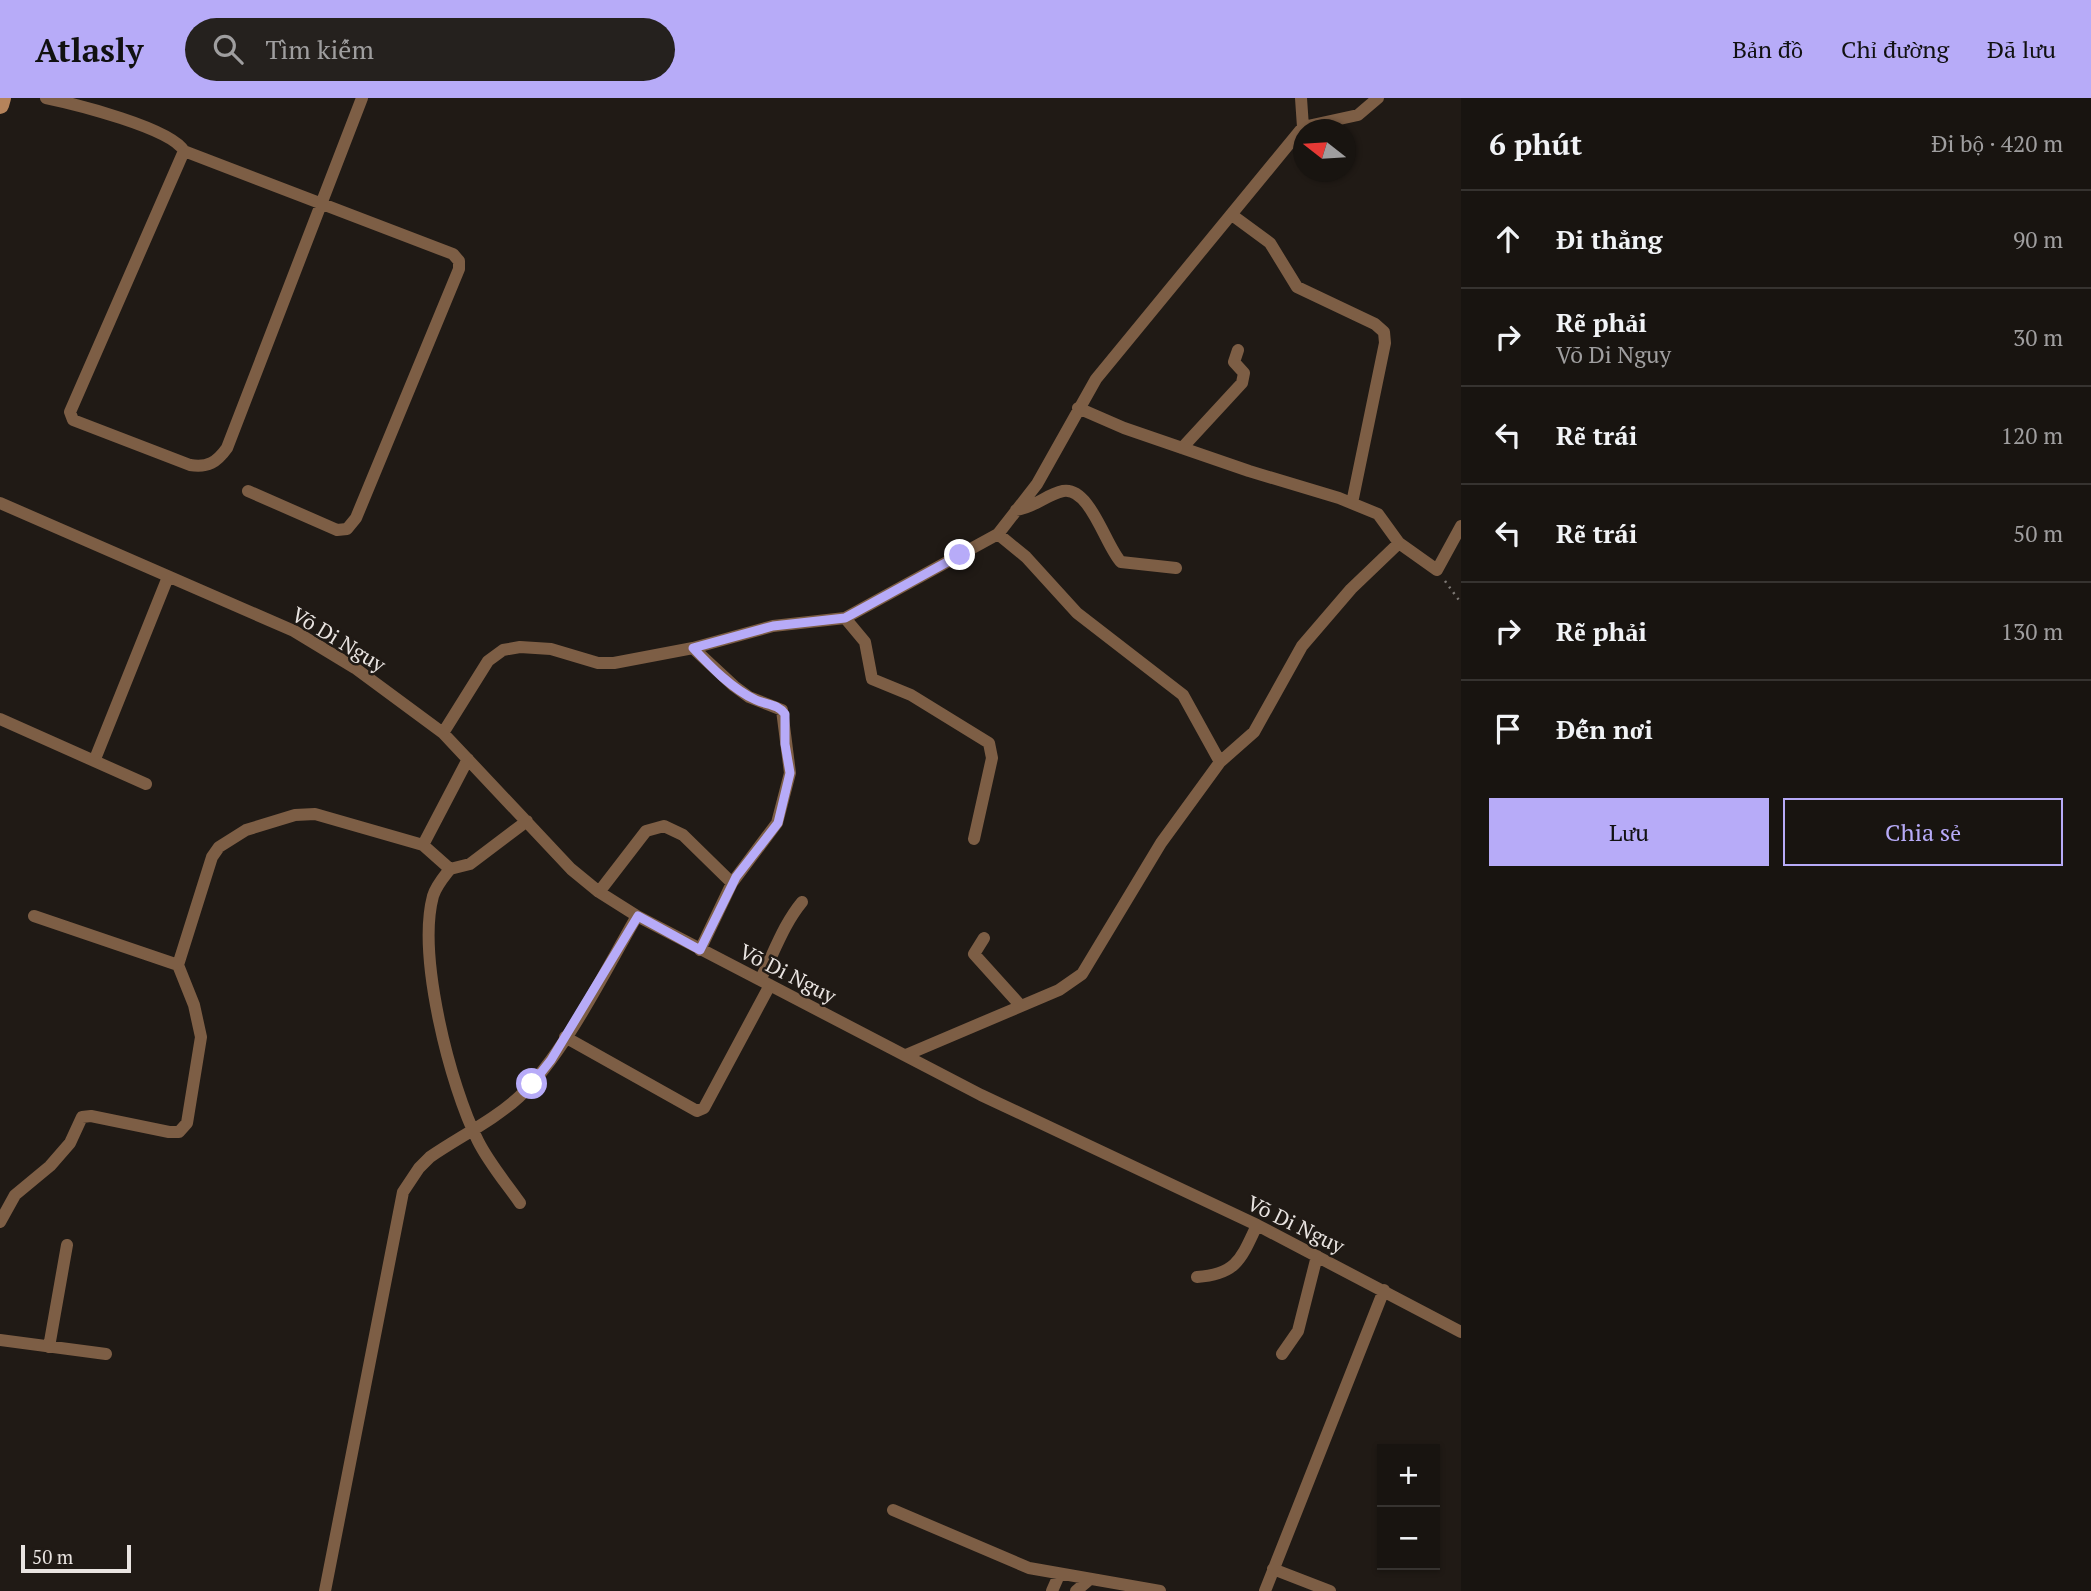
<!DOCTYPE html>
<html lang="vi">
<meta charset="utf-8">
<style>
:root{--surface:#181410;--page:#25211e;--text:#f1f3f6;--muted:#9f9e9f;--line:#363330;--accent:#b7abf8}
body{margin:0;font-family:"PT Serif",serif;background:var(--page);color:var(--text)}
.controls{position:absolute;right:21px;bottom:21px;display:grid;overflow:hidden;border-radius:0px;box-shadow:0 2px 5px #0004}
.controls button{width:63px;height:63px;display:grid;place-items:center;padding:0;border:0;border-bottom:2px solid var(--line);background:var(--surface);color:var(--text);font:35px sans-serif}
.compass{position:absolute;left:1293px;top:21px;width:63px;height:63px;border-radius:50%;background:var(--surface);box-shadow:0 2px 5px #0004;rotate:287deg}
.scale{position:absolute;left:21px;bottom:18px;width:110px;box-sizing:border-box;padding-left:7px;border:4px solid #e9e4e1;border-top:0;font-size:19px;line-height:24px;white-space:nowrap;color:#e9e4e1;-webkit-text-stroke:5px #201a15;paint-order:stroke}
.stop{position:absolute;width:21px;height:21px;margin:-16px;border:5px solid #b7abf8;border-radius:50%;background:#fff}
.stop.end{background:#b7abf8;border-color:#fff;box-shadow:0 2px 7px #0008}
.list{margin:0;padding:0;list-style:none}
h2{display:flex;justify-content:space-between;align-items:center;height:91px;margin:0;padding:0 28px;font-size:30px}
h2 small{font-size:23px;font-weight:400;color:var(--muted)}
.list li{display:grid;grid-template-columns:46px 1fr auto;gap:21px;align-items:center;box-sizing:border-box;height:98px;padding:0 28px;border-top:2px solid var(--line)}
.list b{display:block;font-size:26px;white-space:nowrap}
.list p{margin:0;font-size:23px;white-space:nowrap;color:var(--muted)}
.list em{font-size:23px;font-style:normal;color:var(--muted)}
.actions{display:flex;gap:14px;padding:21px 28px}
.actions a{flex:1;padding:16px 0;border:2px solid var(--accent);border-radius:0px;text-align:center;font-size:24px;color:var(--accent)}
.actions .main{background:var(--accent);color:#111}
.icon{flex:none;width:38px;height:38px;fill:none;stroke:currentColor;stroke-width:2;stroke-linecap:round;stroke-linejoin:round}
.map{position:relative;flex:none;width:1461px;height:1493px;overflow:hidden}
header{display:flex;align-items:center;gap:42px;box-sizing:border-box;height:98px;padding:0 35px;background:var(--accent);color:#111}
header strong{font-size:33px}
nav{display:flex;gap:38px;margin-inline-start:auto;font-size:24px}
.search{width:490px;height:63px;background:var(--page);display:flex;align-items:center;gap:18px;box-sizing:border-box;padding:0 24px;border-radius:38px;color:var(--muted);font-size:26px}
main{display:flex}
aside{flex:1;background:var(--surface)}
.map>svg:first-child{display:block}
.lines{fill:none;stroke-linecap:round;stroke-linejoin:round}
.path{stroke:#7e7975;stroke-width:2.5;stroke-dasharray:2 5;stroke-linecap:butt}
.street{stroke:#7d5e45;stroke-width:12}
.secondary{stroke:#b5835b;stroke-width:18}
.route{stroke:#b7abf8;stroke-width:9}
.labels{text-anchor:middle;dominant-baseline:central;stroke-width:5;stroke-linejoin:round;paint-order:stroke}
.street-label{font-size:21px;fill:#e9e4e1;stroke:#201a15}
</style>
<header>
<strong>Atlasly</strong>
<div class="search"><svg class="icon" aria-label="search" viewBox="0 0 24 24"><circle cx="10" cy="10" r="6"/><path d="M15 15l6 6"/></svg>Tìm kiếm</div>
<nav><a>Bản đồ</a><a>Chỉ đường</a><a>Đã lưu</a></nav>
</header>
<main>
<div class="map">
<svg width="1461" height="1493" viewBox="0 0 1461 1493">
<rect width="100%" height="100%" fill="#201a15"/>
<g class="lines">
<path class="path" d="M1445,483L1461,505"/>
<path class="street" d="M46,0C75,6 171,30 184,53L453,156L459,163V171L356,420L347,431L337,432L248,393
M1301,0L1303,29
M184,53L70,314L73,322L190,367C208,370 217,364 227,350L362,0
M1232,117L1270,145L1297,189L1375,226L1384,234L1385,245L1352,405
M1078,310L1124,330L1249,373L1339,400L1378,416L1399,445L1437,472L1461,428
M1182,350L1242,285L1244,275L1234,264L1238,252
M0,405L294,533L355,570L443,635L571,771L599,794L637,818L981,997L1257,1127L1461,1234
M1016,412C1034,410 1047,396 1063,393C1090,388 1106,449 1121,464L1176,470
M998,436L1026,459L1077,515L1183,597L1220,664
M845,520L865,544L872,581L911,597L989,645L992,660L974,741
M693,550L734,588L749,599L782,612L790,675L777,725L732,785L700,852
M0,621L146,686
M443,635L488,563L503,552L520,549L551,551L598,565H614L693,550L773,528L845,520L998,436L1037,386L1096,281L1303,29L1358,17L1378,0
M95,661L168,479
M423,747L468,661
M599,794L646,733L664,728L683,737L732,785
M34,818L178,867
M984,840L974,856L1020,907
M760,882C774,855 783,827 802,804
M565,939L697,1013L704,1010L770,887
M906,957L1059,892L1082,876L1161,745L1220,664L1254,634L1302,548L1351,491L1399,445
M520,1105C506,1085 489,1065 478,1043C450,988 417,858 433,798C436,788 443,780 450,771L470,766L527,723
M0,1124L15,1097L50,1068L70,1045L82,1019L91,1018L169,1034H179L187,1025L201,939L194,907L178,867L212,759L219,749L246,732L295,717L315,716L423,747L450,771
M1197,1179C1237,1176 1241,1161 1257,1127
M0,1242L106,1256
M49,1249L67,1147
M1282,1256L1298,1233L1317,1158
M893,1412L1029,1470L1160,1493
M1273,1471L1330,1493
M325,1493L403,1094L419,1070L430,1059C459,1039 494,1022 519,999C564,957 605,873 637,818
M1052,1493L1059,1477
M1076,1493L1090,1481
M1265,1493L1384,1192"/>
<path class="secondary" d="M0,7L2,0"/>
</g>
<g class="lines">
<path class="route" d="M532,986L551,962L638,818L700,852L736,779L778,725L790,675L785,646V616C778,606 767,607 756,602C732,591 711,569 693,550L773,528L845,520L960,457"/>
</g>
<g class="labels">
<g class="street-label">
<text transform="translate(339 541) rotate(31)">Võ Di Nguy</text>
<text transform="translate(788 875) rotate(27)">Võ Di Nguy</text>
<text transform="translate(1296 1126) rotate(26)">Võ Di Nguy</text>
</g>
</g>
</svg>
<div class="controls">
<button>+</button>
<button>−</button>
</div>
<svg class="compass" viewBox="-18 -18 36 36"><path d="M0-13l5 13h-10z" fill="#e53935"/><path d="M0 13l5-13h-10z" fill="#9f9e9f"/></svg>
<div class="scale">50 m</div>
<div class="stop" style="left:532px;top:986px"></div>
<div class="stop end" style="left:960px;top:457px"></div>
</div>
<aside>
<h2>6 phút<small>Đi bộ · 420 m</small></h2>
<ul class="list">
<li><svg class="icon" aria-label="ahead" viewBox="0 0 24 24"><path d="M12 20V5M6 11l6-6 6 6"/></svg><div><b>Đi thẳng</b></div><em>90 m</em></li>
<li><svg class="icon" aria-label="right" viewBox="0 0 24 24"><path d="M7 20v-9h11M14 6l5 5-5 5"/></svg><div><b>Rẽ phải</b><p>Võ Di Nguy</p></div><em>30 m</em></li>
<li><svg class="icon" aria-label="left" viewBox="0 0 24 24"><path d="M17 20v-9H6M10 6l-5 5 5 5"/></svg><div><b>Rẽ trái</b></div><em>120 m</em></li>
<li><svg class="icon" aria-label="left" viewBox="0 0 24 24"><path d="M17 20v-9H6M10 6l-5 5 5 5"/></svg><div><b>Rẽ trái</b></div><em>50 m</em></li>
<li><svg class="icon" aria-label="right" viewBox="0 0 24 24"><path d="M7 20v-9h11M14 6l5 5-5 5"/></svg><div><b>Rẽ phải</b></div><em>130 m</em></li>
<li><svg class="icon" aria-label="arrive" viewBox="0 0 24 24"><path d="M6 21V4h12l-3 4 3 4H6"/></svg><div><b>Đến nơi</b></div></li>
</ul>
<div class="actions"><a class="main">Lưu</a><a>Chia sẻ</a></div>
</aside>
</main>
